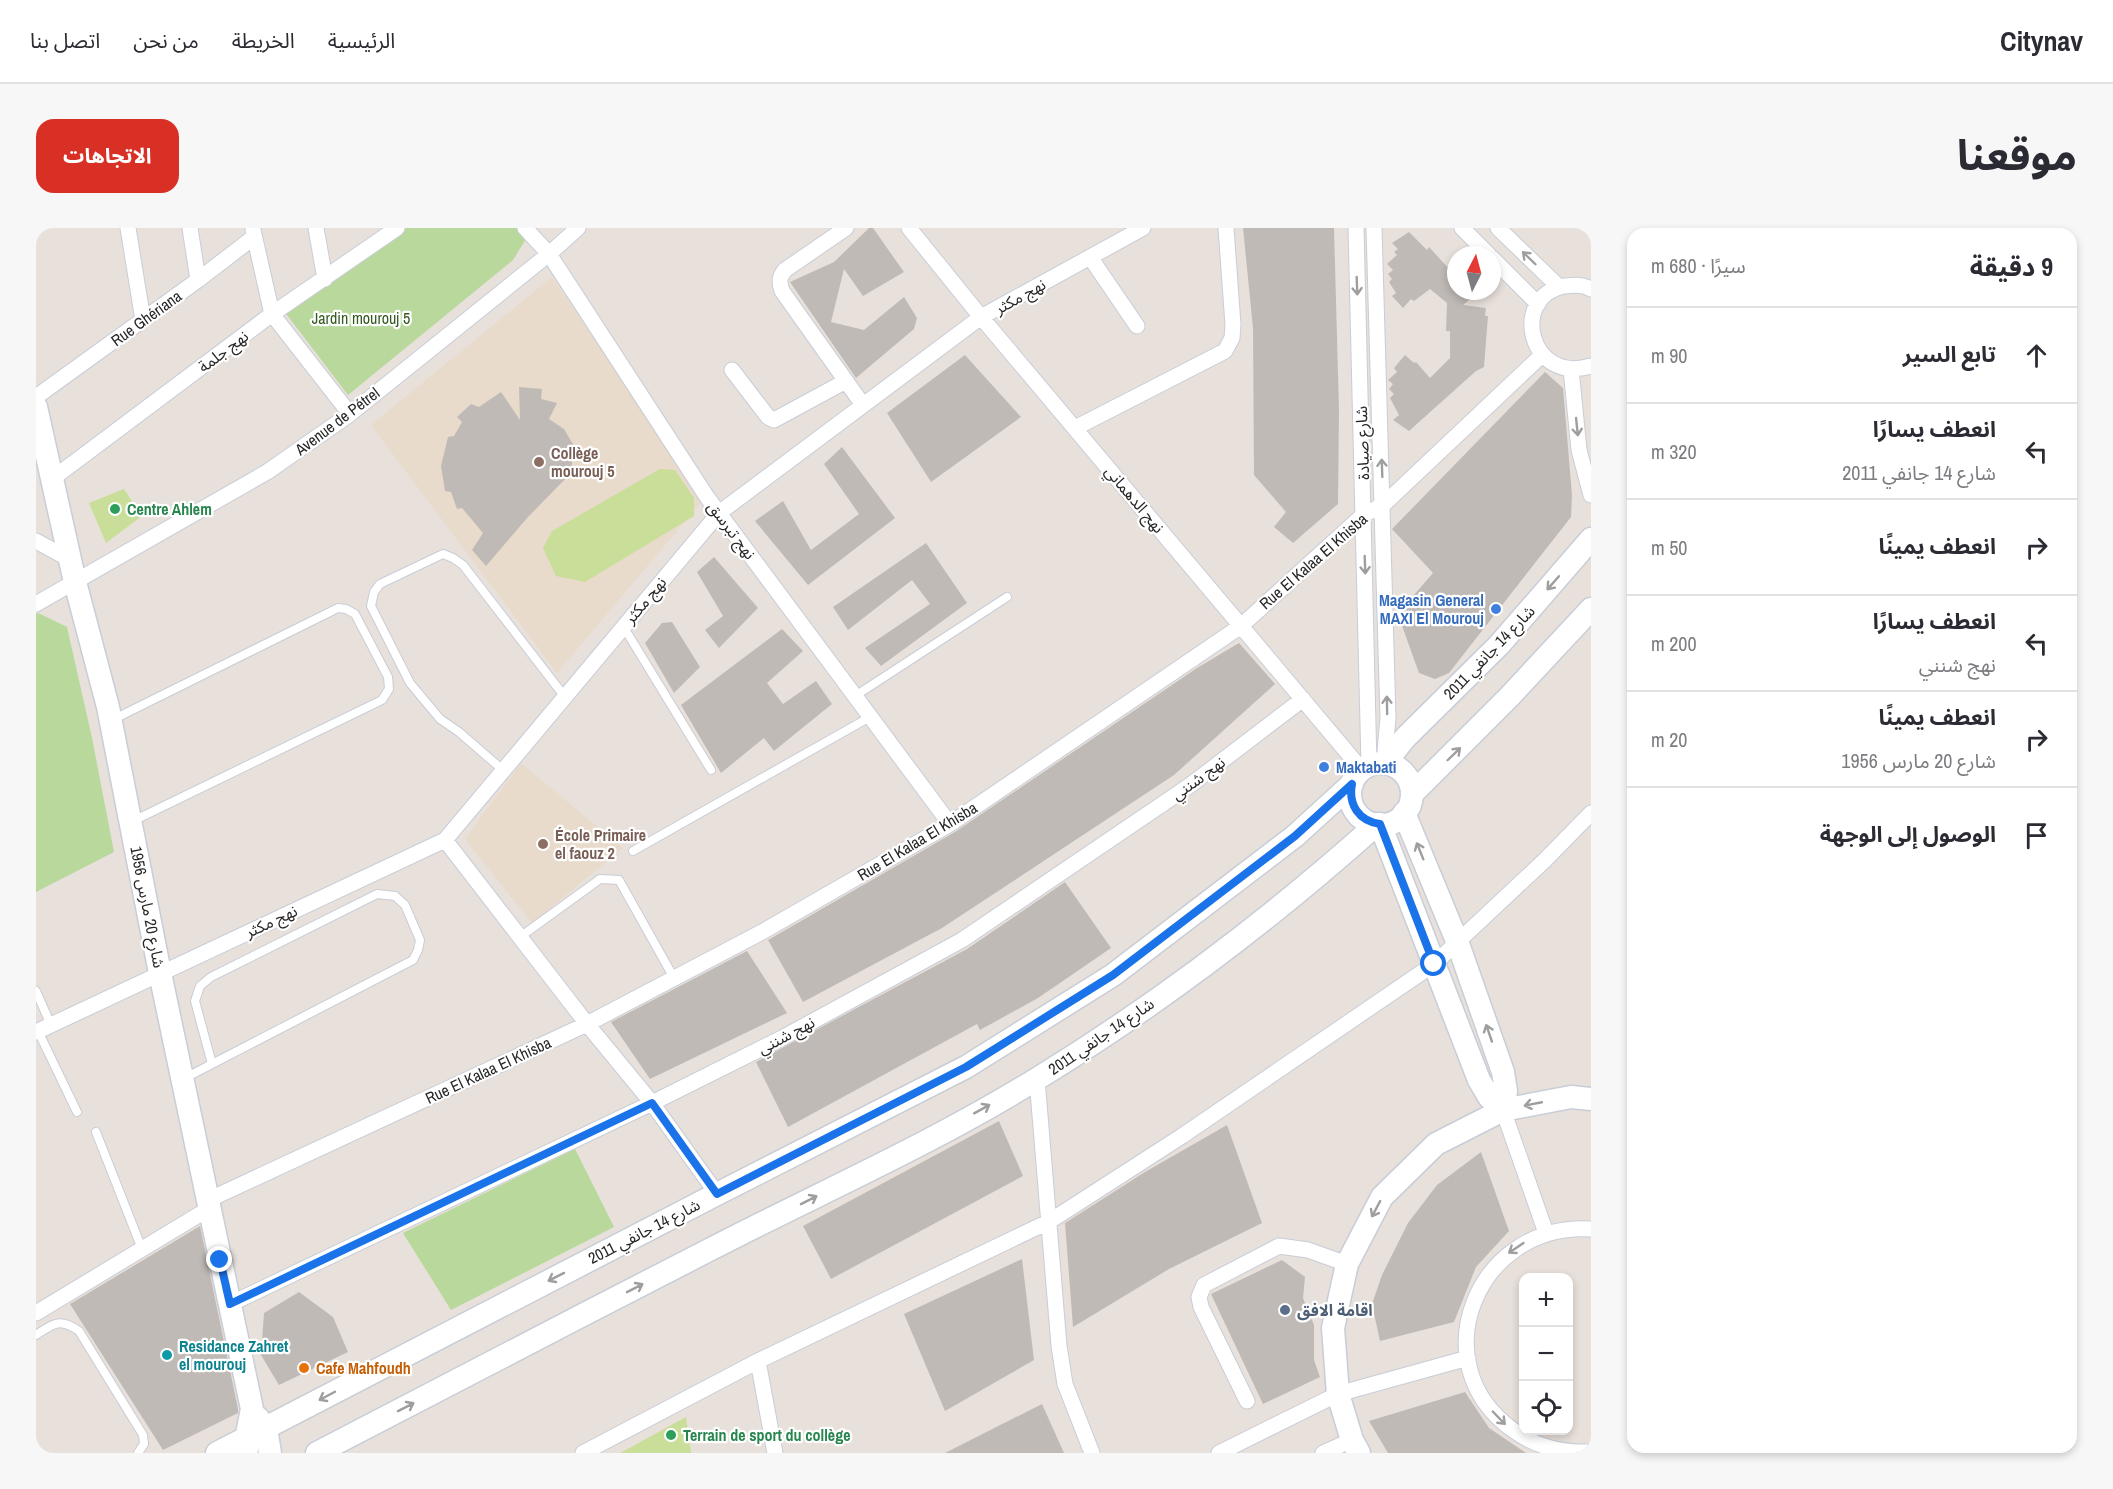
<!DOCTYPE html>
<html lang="ar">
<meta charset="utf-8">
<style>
:root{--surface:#fff;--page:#f7f7f7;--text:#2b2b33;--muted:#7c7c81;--line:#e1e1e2;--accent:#d93025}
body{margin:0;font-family:"Archivo Narrow","Noto Sans Arabic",sans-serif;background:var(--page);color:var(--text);direction:rtl}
.controls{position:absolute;right:18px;bottom:18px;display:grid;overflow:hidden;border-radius:12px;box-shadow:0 3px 9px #0003}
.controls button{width:54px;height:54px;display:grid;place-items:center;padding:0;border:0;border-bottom:2px solid var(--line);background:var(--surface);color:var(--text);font:30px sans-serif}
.compass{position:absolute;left:1411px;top:18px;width:54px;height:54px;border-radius:50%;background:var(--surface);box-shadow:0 3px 9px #0003;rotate:6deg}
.stop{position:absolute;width:18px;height:18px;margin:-14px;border:4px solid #1a73e8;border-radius:50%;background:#fff}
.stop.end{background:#1a73e8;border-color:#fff;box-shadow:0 2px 6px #0008}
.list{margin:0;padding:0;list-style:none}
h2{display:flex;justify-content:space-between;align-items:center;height:78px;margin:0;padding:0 24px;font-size:26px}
h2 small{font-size:20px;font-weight:400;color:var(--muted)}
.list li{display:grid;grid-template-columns:39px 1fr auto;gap:18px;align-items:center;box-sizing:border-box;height:96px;padding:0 24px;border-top:2px solid var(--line)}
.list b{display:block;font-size:22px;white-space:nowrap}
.list p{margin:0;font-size:20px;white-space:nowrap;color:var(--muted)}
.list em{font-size:20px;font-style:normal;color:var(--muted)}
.icon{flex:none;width:33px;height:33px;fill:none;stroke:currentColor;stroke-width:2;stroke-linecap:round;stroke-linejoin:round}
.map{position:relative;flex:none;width:1555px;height:1225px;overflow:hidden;direction:ltr;border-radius:18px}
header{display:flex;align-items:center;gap:36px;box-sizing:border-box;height:84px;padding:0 30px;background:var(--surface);border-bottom:2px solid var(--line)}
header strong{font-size:28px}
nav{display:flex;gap:33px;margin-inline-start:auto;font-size:21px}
.intro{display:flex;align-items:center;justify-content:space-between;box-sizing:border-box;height:144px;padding:0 36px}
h1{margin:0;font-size:42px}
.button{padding:15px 27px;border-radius:18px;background:var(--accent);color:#fff;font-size:21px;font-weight:700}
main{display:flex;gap:36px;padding:0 36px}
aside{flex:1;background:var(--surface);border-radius:18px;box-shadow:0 3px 9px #0003}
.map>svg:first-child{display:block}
.education{fill:#e8dbcb}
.green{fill:#b8d89c}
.pitch{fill:#c9de99}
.building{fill:#c0bab6}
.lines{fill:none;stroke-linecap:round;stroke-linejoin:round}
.lane-casing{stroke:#c8cdd7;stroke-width:10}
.street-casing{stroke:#c8cdd7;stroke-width:17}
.secondary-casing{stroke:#c8cdd7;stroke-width:25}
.lane{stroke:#fff;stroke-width:8}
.street{stroke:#fff;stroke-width:15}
.secondary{stroke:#fff;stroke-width:22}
.oneway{stroke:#9e9e9e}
.route{stroke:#1a73e8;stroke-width:8}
.education-dot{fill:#8d6e63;stroke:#fff;stroke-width:2}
.leisure-dot{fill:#2e9e5b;stroke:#fff;stroke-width:2}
.shop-dot{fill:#3f7fe0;stroke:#fff;stroke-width:2}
.service-dot{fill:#5c6f8a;stroke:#fff;stroke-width:2}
.culture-dot{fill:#0f9aa8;stroke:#fff;stroke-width:2}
.food-dot{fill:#e8710a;stroke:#fff;stroke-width:2}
.labels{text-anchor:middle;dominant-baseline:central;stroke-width:4.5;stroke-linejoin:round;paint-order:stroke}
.street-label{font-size:16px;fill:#272727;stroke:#fff}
.park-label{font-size:16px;fill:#345921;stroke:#fff}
.education-label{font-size:16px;font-weight:bold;fill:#785e54;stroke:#fff;text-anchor:start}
.leisure-label{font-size:16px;font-weight:bold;fill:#27864d;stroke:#fff;text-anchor:start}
.shop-label{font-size:16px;font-weight:bold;fill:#366cbe;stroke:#fff;text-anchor:end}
.service-label{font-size:16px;font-weight:bold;fill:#4e5e75;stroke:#fff;text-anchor:start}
.culture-label{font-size:16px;font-weight:bold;fill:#0d838f;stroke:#fff;text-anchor:start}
.food-label{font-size:16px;font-weight:bold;fill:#c56008;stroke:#fff;text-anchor:start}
</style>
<header>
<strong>Citynav</strong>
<nav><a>الرئيسية</a><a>الخريطة</a><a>من نحن</a><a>اتصل بنا</a></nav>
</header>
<div class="intro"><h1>موقعنا</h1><a class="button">الاتجاهات</a></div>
<main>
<aside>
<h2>9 دقيقة<small>سيرًا · 680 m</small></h2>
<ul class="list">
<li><svg class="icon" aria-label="ahead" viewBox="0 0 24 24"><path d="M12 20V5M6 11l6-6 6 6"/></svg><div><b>تابع السير</b></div><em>90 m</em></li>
<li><svg class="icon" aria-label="left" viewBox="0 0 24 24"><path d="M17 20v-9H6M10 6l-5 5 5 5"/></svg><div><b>انعطف يسارًا</b><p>شارع 14 جانفي 2011</p></div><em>320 m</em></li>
<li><svg class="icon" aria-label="right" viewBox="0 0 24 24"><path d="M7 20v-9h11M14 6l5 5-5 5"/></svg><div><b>انعطف يمينًا</b></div><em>50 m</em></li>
<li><svg class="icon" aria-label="left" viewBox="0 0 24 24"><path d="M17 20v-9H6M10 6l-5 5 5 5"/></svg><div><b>انعطف يسارًا</b><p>نهج شنني</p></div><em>200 m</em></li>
<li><svg class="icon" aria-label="right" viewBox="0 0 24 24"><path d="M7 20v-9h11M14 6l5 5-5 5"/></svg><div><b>انعطف يمينًا</b><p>شارع 20 مارس 1956</p></div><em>20 m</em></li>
<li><svg class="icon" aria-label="arrive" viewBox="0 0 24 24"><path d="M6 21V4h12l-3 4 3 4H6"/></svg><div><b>الوصول إلى الوجهة</b></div></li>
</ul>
</aside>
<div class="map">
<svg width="1555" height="1225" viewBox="0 0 1555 1225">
<rect width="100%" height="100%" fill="#e8e0da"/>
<path class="education" d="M516,49L668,271L521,445L335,197Z
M485,535L587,620L496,695L429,611Z"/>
<path class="green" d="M363,0H488L493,6L477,32L312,167L248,83Z
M2,385L31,399L56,510L78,624L0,664V386Z
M539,921L578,999L415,1082L367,1005Z"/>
<path class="pitch" d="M624,241L639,242L658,270V288L549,354L520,348L507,320L516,303Z
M88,261L106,288L70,315L53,275Z
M650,1189L655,1225H584Z"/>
<path class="building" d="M833,0H837L868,44L827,68L808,41L795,94L828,102L868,69L881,90L878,101L820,150L754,54L798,34Z
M1207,0H1298L1303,182L1302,276L1257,315L1238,299L1250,284L1218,247L1217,100Z
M1373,4L1391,22L1393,19L1415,43L1412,45L1420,53V63H1444L1427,77L1450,80L1449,88H1452L1448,139L1440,143L1373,203L1357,192L1363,187L1354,170L1358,166L1353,161L1357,156L1352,152L1361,144L1358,140L1369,127L1378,135L1380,134L1394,150L1414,130V103H1410L1411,75L1394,61L1378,73L1375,71L1367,80L1356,68L1360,65L1353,54L1356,51L1352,46L1357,42L1351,36L1361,27L1358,24L1362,21L1356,15Z
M929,127L985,189L895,254L851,185Z
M1509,144L1527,160L1536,267L1535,289L1413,445L1399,451L1383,445L1365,395L1371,375L1397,345L1356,301Z
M483,159L506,161L505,171L521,175L513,191L528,201L541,223L536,229V244L492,289L450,338L436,322L447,305L426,280L421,281L415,264L409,263L405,238L412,209L418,208L426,194L421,189L435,176L443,179L465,164L484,192Z
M806,219L859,290L772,357L719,293L747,273L775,322L823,286L788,236Z
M890,315L931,375L845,438L829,420L894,376L876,352L812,402L797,379Z
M678,329L722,380L683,420L669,402L687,388L661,344Z
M636,394L664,439L638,465L609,415L626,395Z
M746,401L767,423L731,455L747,476L780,453L796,476L738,523L728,510L685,545L645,477Z
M1203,415L1239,456L1138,547L906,700L767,774L732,712L919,604L1161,440Z
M1029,654L1075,720L1002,770L944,802L941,796L752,899L720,834L931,721Z
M711,723L751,785L614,851L575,794Z
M963,893L987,948L795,1051L767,998Z
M1191,897L1226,995L1133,1041L1037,1099L1029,995L1109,944Z
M1445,924L1473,1003L1440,1039L1418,1094L1344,1113L1336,1076L1346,1047L1372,995L1401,957Z
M164,998L202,1181V1185L127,1222L34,1076Z
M986,1031L998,1132L909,1183L868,1086Z
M1246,1032L1269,1049L1267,1070L1278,1097V1132L1284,1149L1227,1176L1175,1066Z
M263,1064L297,1089L312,1124L243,1157L225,1127L228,1085Z
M1429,1164L1453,1200L1490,1225H1352L1333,1193Z
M1006,1176L1028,1225H909Z"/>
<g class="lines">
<g class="lane-casing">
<path id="lane" d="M587,398L675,542
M819,468L971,369
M78,491L302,380L310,381L319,386L352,449L353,461L346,472L97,593
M468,543L423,504L404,491L374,455L335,378L338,364L344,356L407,326L417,330L427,337L529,469
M597,623L834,489
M484,709L564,651L583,652L638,750
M0,763L15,797
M2,803L41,884
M149,850L176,836L377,732L382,722L384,712L369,677L359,668L341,666L175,749L164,758L159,773L176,836
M60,904L106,1021
M0,1107C18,1095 24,1090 43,1103L107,1207L108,1216L102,1225"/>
</g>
<g class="street-casing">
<path id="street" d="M92,0L107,92
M154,0L162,52
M280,0L289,51
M489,0L513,26L671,269L914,596
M810,0L749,42C743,49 743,54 746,63L827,177
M873,0L945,89L1326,542
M1320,0L1333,538
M1338,0L1352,490L1348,535
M1426,0L1453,27
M1462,0L1523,59
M217,2L236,86L314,186
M1054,29L1101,98
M1456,30L1502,76
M1555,61C1546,56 1537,57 1528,58C1473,69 1493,157 1555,138
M1535,141L1543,222L1555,267
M696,142L732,189L738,192L810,153
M0,169L162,52L218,9
M1039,200L1189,123L1196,110L1197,97L1190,0
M16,251L236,86L361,0
M0,313L35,332
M0,376L231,244L314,186L513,26L542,0
M409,612L551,796L616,875L681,966
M0,804L409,612L683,285L945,89L1107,0
M1001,851L1023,1118L1029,1156L1056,1225
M1467,882L1510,1005
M172,972L551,796L726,704L914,596L1205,398L1327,287L1347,277L1506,127
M1555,1001C1440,994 1384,1136 1477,1202C1500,1219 1527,1225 1555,1224
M194,1076L616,875L746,810L926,712L1153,558L1267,471
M0,1085L174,980
M722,1133L739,1225
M1211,1173L1165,1079L1163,1069L1168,1057L1243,1018L1272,1022L1311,1036
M547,1225L722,1133L1014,993L1146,908L1398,736L1509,632L1555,585
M1183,1225L1302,1166L1432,1130
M1287,1225L1316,1212"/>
</g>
<g class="secondary-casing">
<path id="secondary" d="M0,179L39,354L72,479L124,745L216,1181L210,1211L211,1221
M1349,535L1369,510L1463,417L1555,311
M1314 566a31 31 0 1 1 62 0a31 31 0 1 1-62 0Z
M1376,566L1474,468L1555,381
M1344,596L1443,852L1453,869L1467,882L1470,863L1467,844L1421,713L1368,585
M222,1190L230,1200L234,1225
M181,1225L681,966L930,839L1077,747L1259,608L1316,556
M281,1225C412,1157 542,1089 673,1022C783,965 898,915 1004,849C1124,775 1236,690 1341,596
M1323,1225L1316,1212L1302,1166L1297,1100L1311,1036L1346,969L1400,916L1467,882L1535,869L1555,871"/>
</g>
<use href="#lane" class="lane"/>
<use href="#street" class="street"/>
<use href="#secondary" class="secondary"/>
</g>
<defs><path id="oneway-shaft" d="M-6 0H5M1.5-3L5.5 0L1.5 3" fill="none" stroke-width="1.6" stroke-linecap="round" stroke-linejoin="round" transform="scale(1.5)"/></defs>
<g class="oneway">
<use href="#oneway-shaft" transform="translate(1493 30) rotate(-136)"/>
<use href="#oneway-shaft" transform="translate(1321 58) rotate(88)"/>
<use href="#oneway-shaft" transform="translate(1541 199) rotate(84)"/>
<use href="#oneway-shaft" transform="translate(1346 240) rotate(-92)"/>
<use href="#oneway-shaft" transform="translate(1329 337) rotate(88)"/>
<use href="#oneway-shaft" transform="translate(1517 355) rotate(131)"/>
<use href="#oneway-shaft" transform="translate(1351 477) rotate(-91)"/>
<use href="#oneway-shaft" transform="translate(1418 526) rotate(-44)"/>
<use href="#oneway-shaft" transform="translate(1384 623) rotate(-112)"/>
<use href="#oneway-shaft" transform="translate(1453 805) rotate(-109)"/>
<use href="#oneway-shaft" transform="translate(1497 876) rotate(169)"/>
<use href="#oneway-shaft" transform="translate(946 881) rotate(-29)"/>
<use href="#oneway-shaft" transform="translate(773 972) rotate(-27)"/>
<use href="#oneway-shaft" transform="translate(1340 981) rotate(118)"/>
<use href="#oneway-shaft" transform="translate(1480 1020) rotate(146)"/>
<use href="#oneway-shaft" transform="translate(520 1049) rotate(153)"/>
<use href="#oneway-shaft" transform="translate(599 1060) rotate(-27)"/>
<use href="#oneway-shaft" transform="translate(291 1168) rotate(152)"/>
<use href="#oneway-shaft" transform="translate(370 1179) rotate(-27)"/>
<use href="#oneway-shaft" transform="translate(1463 1190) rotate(46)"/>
</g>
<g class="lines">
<path class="route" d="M184,1032L194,1076L616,875L681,966L930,839L1077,747L1259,608L1316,556C1312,577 1323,593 1344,596L1398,736"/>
</g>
<g class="education-dot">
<circle cx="503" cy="234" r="6"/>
<circle cx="507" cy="616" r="6"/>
</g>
<g class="leisure-dot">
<circle cx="79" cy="281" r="6"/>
<circle cx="635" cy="1207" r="6"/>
</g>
<g class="shop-dot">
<circle cx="1460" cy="381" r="6"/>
<circle cx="1288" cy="539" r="6"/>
</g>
<circle class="service-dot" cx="1249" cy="1082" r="6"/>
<circle class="culture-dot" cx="131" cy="1127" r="6"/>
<circle class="food-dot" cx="268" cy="1140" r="6"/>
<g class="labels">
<g class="street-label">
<text transform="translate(984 68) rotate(-29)">نهج مكثر</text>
<text transform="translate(110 90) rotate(-36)">Rue Ghériana</text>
<text transform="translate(187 123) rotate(-37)">نهج جلمة</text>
<text transform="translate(301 193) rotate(-37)">Avenue de Pétrel</text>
<text transform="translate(1326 215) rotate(-92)">شارع صيادة</text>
<text transform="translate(1099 271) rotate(50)">نهج الدهماني</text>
<text transform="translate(696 302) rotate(53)">نهج تبرسق</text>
<text transform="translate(1277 333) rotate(-41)">Rue El Kalaa El Khisba</text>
<text transform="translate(609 372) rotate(-50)">نهج مكثر</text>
<text transform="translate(1453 424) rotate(-46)">شارع 14 جانفي 2011</text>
<text transform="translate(1162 550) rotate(-36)">نهج شنني</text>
<text transform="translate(881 613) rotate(-31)">Rue El Kalaa El Khisba</text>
<text transform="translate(112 679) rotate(79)">شارع 20 مارس 1956</text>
<text transform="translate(235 693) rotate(-25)">نهج مكثر</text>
<text transform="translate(750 807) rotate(-28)">نهج شنني</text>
<text transform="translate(1065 808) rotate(-34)">شارع 14 جانفي 2011</text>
<text transform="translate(452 842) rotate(-25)">Rue El Kalaa El Khisba</text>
<text transform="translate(608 1003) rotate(-27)">شارع 14 جانفي 2011</text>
</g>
<g class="park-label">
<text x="325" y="90">Jardin mourouj 5</text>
</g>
<g class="education-label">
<text x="515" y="225">Collège<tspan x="515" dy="18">mourouj 5</tspan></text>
<text x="519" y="607">École Primaire<tspan x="519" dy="18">el faouz 2</tspan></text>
</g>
<g class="leisure-label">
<text x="91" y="281">Centre Ahlem</text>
<text x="647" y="1207">Terrain de sport du collège</text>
</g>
<g class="shop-label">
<text x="1448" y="372">Magasin General<tspan x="1448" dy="18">MAXI El Mourouj</tspan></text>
<text x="1300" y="539" text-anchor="start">Maktabati</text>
</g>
<g class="service-label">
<text x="1261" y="1082">اقامة الافق</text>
</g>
<g class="culture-label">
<text x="143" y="1118">Residance Zahret<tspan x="143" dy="18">el mourouj</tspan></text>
</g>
<g class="food-label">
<text x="280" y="1140">Cafe Mahfoudh</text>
</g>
</g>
</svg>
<div class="controls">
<button>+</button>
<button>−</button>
<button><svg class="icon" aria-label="locate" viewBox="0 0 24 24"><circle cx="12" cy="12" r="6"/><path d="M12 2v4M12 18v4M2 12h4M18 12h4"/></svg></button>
</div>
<svg class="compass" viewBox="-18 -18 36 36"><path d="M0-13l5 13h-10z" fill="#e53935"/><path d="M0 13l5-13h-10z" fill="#7c7c81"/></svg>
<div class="stop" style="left:1398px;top:736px"></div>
<div class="stop end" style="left:184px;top:1032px"></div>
</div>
</main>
